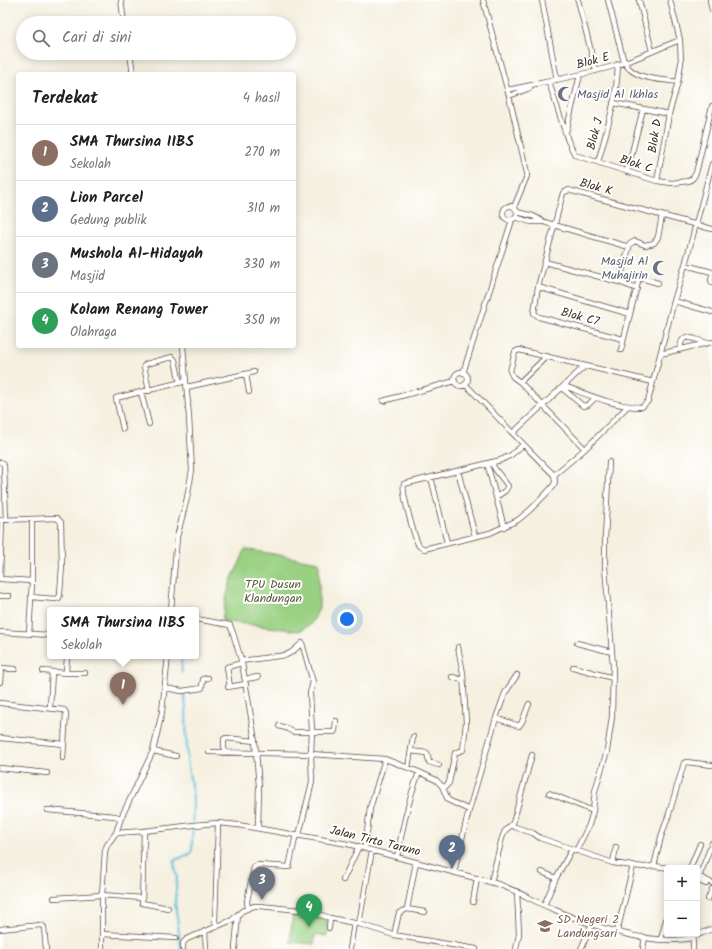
<!DOCTYPE html>
<html lang="id">
<meta charset="utf-8">
<style>
:root{--surface:#fff;--page:#f2f2f2;--text:#202124;--muted:#757577;--line:#e0e0e0;--accent:#c8321e}
body{margin:0;font-family:Kalam,sans-serif;background:var(--page);color:var(--text)}
.controls{position:absolute;right:12px;bottom:12px;display:grid;overflow:hidden;border-radius:4px;box-shadow:0 2px 10px #0003}
.controls button{width:36px;height:36px;display:grid;place-items:center;padding:0;border:0;border-bottom:1px solid var(--line);background:var(--surface);color:var(--text);font:20px sans-serif}
.you{position:absolute;left:347px;top:619px;width:14px;height:14px;margin:-10px;border:3px solid #fff;border-radius:50%;background:#1a73e8;box-shadow:0 0 0 6px #1a73e833}
.badge{display:grid;place-items:center;width:26px;height:26px;border-radius:50%;background:var(--accent);color:#fff;font-size:13px;font-weight:700}
.pin{position:absolute;translate:-50% -33px;filter:drop-shadow(0 1px 2px #0008)}
.pin::after{content:'';position:absolute;top:21px;width:14px;height:12px;background:inherit;clip-path:polygon(0 0,100% 0,50% 100%)}
.popup{position:absolute;left:47px;top:607px;width:152px;height:52px;box-sizing:border-box;display:grid;place-content:center;border-radius:4px;background:var(--surface);filter:drop-shadow(0 1px 3px #0005);font-size:13px;white-space:nowrap;color:var(--muted)}
.popup b{font-size:15px;color:var(--text)}
.popup::after{content:'';position:absolute;left:50%;top:100%;margin-left:-8px;border:8px solid transparent;border-top-color:var(--surface)}
.list{margin:0;padding:0;list-style:none}
h2{display:flex;justify-content:space-between;align-items:center;height:52px;margin:0;padding:0 16px;font-size:17px}
h2 small{font-size:13px;font-weight:400;color:var(--muted)}
.list li{display:grid;grid-template-columns:26px 1fr auto;gap:12px;align-items:center;box-sizing:border-box;height:56px;padding:0 16px;border-top:1px solid var(--line)}
.list b{display:block;font-size:15px;white-space:nowrap}
.list p{margin:0;font-size:13px;white-space:nowrap;color:var(--muted)}
.list em{font-size:13px;font-style:normal;color:var(--muted)}
.icon{flex:none;width:22px;height:22px;fill:none;stroke:currentColor;stroke-width:2;stroke-linecap:round;stroke-linejoin:round}
.map{position:relative;flex:none;width:712px;height:949px;overflow:hidden}
.search{position:absolute;background:var(--surface);box-shadow:0 2px 10px #0003;left:16px;top:16px;width:280px;height:44px;display:flex;align-items:center;gap:10px;box-sizing:border-box;padding:0 14px;border-radius:22px;color:var(--muted);font-size:15px}
.panel{position:absolute;background:var(--surface);box-shadow:0 2px 10px #0003;left:16px;top:72px;width:280px;height:276px;border-radius:4px}
.map>svg:first-child{display:block}
.green{fill:#9ad082;stroke:#6a7d50}
.lines{fill:none;stroke-linecap:round;stroke-linejoin:round}
.stream{stroke:#5dbedb;stroke-width:2}
.minor-casing{stroke:#57483b;stroke-width:6}
.minor{stroke:#fff;stroke-width:4.5}
.labels{text-anchor:middle;dominant-baseline:central;stroke-width:4;stroke-linejoin:round;paint-order:stroke}
.street-label{font-size:12px;fill:#3b2a1e;stroke:#fff}
.worship-label{font-size:12px;fill:#5b616d;stroke:#fff;text-anchor:start}
.park-label{font-size:12px;fill:#585c3c;stroke:#fff}
.education-label{font-size:12px;fill:#785e54;stroke:#fff;text-anchor:start}
</style>
<div class="map">
<svg width="712" height="949" viewBox="0 0 712 949">
<rect width="100%" height="100%" fill="#fff"/>
<filter id="ink" filterUnits="userSpaceOnUse"><feTurbulence type="fractalNoise" baseFrequency=".025" numOctaves="2"/><feDisplacementMap in="SourceGraphic" scale="8" xChannelSelector="R" yChannelSelector="G"/><feConvolveMatrix kernelMatrix="1 2 1 2 8 2 1 2 1" color-interpolation-filters="sRGB"/></filter>
<filter id="wash" filterUnits="userSpaceOnUse"><feTurbulence type="fractalNoise" baseFrequency=".012" numOctaves="4" result="noise"/><feDisplacementMap in="SourceGraphic" scale="16" xChannelSelector="R" yChannelSelector="G"/><feGaussianBlur stdDeviation="0.9" result="paint"/><feColorMatrix in="noise" values="0 0 0 0 0 0 0 0 0 0 0 0 0 0 0 0 0 1.4 0 .05"/><feComposite in="paint" operator="in"/></filter>
<g filter="url(#wash)">
<rect width="100%" height="100%" fill="#f5f0e0"/>
<path class="green" d="M245,549L319,562V607L315,617L310,625L299,631L222,621C224,607 227,591 232,578C237,568 242,559 245,549Z
M293,911L328,920L327,936L315,935L314,944L290,942Z"/>
<g class="lines">
<path class="stream" d="M181,656L182,672
M181,949L175,902L177,877L174,862L175,860L190,854L192,850L193,797L187,760L186,708L184,693"/>
</g>
</g>
<g filter="url(#ink)">
<g class="lines">
<g class="minor-casing">
<path id="minor" d="M121,0L124,23
M483,0L509,96L527,173V176L514,207
M542,0L557,80
M578,0L596,71
M608,0L624,62C634,80 660,79 678,82
M639,0L652,51
M710,0L712,10
M130,53L133,74
M549,82L568,141L575,155L657,181L672,183L689,181L693,178L696,173L712,106
M507,90C544,82 581,76 617,65C639,58 659,48 680,40
M509,96L530,88
M614,103L669,114
M566,132L580,75
M598,162C607,130 617,98 618,64
M627,172L643,109
M657,181L669,114L678,82L681,63L680,40L670,0
M503 213a7 7 0 1 1 14 0a7 7 0 1 1-14 0Z
M517,212L533,216L544,222L629,247
M515,217L531,222H542
M545,262L619,282L637,289
M685,265L712,272
M712,276L711,280L712,283
M619,282L630,244L635,241L645,245L654,243L658,237L662,216
M538,287L630,314
M674,301L712,312
M623,339L539,317L534,313L538,287L563,193L569,190L572,191L712,229
M681,349C680,344 681,340 686,337L695,339L707,343
M621,350L639,278H641L658,283
M660,354L712,342
M547,356L520,382L585,449
M454 379a7 7 0 1 1 14 0a7 7 0 1 1-14 0Z
M463,373L512,220
M246,374L249,392
M520,382L513,377L510,371L515,352L519,350L653,382
M465,384C495,414 523,445 554,475L585,449L628,406
M564,386C589,395 616,407 642,407L648,401L674,301L685,265L712,164
M187,387L254,372
M562,388L583,406L588,405L595,398
M149,391L144,366L146,364L172,357L175,360L180,383
M141,392L149,424
M383,401L455,381
M123,429L116,398L186,381
M513,433L585,366
M523,445L511,455L501,460L404,484C401,491 415,539 419,546L424,549L490,533L518,520L530,510L545,495L554,485L555,481L554,475
M0,462L3,463L4,465L6,520
M491,462L495,469L508,486L505,491L496,497
M487,463L504,527
M458,471L475,536
M431,477L447,543
M0,520L57,518L61,522L62,566L60,594L59,598L55,599L31,597
M0,579L2,520
M0,579L32,581
M0,596H9
M171,610L177,537L187,498L192,470L189,417L183,346
M196,619L230,625L233,633L242,663L255,741L259,786L258,828
M0,632L50,635
M29,634L32,583V519
M577,643L612,652
M241,661L286,655L292,652L302,643
M573,667L613,678
M0,668L15,669
M43,671L66,673L67,656
M66,673H85
M452,677L463,680
M245,679L258,677
M0,682L1,668
M228,687L246,684
M230,687L227,667L242,663
M165,688L182,691L202,688L203,679L208,678
M0,703L64,710L66,713L64,744L0,738
M50,708L52,672
M496,718L519,726L522,722L529,704
M279,726L286,728L293,732H334L335,731L336,721
M153,751L176,756
M411,751L427,753L429,762L439,765
M209,752L311,754L385,759L419,772L436,780L442,786L448,800L469,810
M224,753V739L226,738L255,741
M63,758L64,744
M0,768L47,773
M408,768L413,737
M442,786L445,787L449,783L455,753L463,750L466,723L463,673L458,647
M549,793L593,811
M47,810L115,816L121,818
M512,826L533,833L540,838L613,863L633,866L645,867L654,866L669,868
M144,831L142,903L168,908
M116,833L144,831L194,825L218,823L238,825L348,844L494,883C515,889 533,901 553,909C588,925 648,945 686,939C695,937 703,932 712,929
M299,835L312,782L311,754L312,731L310,693L313,682L302,643
M365,848L370,808L385,759
M576,851L589,825L593,811L595,791L607,751L612,717L613,665L605,567V539L609,462
M397,857C403,826 408,801 419,772
M613,863L616,847
M654,866L661,837L669,814L684,763L686,762L712,765
M690,868L700,844
M454,872L469,810L496,718L505,693L517,675
M542,872L556,878
M700,877L712,883
M343,880L359,846
M697,880L706,884
M698,880L712,843
M491,882L502,838L505,831L513,823L532,755
M54,898L102,895L142,898
M708,899L712,889
M473,902L477,878
M544,905L556,878L572,849
M248,908L247,901L254,867L258,865L289,867L296,834
M407,909L425,912
M359,924L372,850
M217,927L215,921L216,891L218,823
M329,928L330,918
M0,929L41,925L44,927L46,949
M205,931L206,949
M617,932L633,866
M102,934L176,938
M394,935L399,913L407,909L416,862
M693,937V949
M661,939L667,916
M102,949V895L105,851L107,845L116,833L121,818L153,751L162,712L168,656
M183,949V943L187,939L232,920L242,911L254,906H260L309,911L330,918L359,924L394,935L476,949
M235,949L238,914
M350,949L354,923
M516,949L519,934L517,891
M581,949L592,924
M643,949L645,937"/>
</g>
<use href="#minor" class="minor"/>
</g>
</g>
<defs>
<g id="mosque-bare" transform="scale(1.2)"><path d="M3.5-4.9A6 6 0 1 0 3.5 4.9A5 5 0 1 1 3.5-4.9Z" fill="#6b7280" stroke="#fff" stroke-width="2.5" paint-order="stroke"/></g>
<g id="school-bare" transform="scale(1.2)"><path d="M0-5L7-2L0 1L-7-2ZM-4 1L0 2.5L4 1V4Q0 6-4 4Z" fill="#8d6e63" stroke="#fff" stroke-width="2.5" paint-order="stroke"/></g>
</defs>
<g fill-rule="evenodd">
<use href="#mosque-bare" x="565" y="94"/>
<use href="#mosque-bare" x="660" y="268"/>
<use href="#school-bare" x="545" y="926"/>
</g>
<g class="labels">
<g class="street-label">
<text transform="translate(593 61) rotate(-15)">Blok E</text>
<text transform="translate(595 134) rotate(-75)">Blok J</text>
<text transform="translate(655 136) rotate(-81)">Blok D</text>
<text transform="translate(636 164) rotate(18)">Blok C</text>
<text transform="translate(596 187) rotate(15)">Blok K</text>
<text transform="translate(580 317) rotate(15)">Blok C7</text>
<text transform="translate(375 841) rotate(14)">Jalan Tirto Taruno</text>
</g>
<g class="worship-label">
<text x="577" y="94">Masjid Al Ikhlas</text>
<text x="648" y="261" text-anchor="end">Masjid Al<tspan x="648" dy="14">Muhajirin</tspan></text>
</g>
<g class="park-label">
<text x="273" y="584">TPU Dusun<tspan x="273" dy="14">Klandungan</tspan></text>
</g>
<g class="education-label">
<text x="557" y="919">SD Negeri 2<tspan x="557" dy="14">Landungsari</tspan></text>
</g>
</g>
</svg>
<div class="controls">
<button>+</button>
<button>−</button>
</div>
<div class="you"></div>
<div class="pin badge" style="left:123px;top:705px;background:#8d6e63">1</div>
<div class="popup"><b>SMA Thursina IIBS</b>Sekolah</div>
<div class="pin badge" style="left:452px;top:868px;background:#5c6f8a">2</div>
<div class="pin badge" style="left:262px;top:900px;background:#6b7280">3</div>
<div class="pin badge" style="left:309px;top:927px;background:#2e9e5b">4</div>
<div class="search"><svg class="icon" aria-label="search" viewBox="0 0 24 24"><circle cx="10" cy="10" r="6"/><path d="M15 15l6 6"/></svg>Cari di sini</div>
<section class="panel">
<h2>Terdekat<small>4 hasil</small></h2>
<ul class="list">
<li><span class="badge" style="background:#8d6e63">1</span><div><b>SMA Thursina IIBS</b><p>Sekolah</p></div><em>270 m</em></li>
<li><span class="badge" style="background:#5c6f8a">2</span><div><b>Lion Parcel</b><p>Gedung publik</p></div><em>310 m</em></li>
<li><span class="badge" style="background:#6b7280">3</span><div><b>Mushola Al-Hidayah</b><p>Masjid</p></div><em>330 m</em></li>
<li><span class="badge" style="background:#2e9e5b">4</span><div><b>Kolam Renang Tower</b><p>Olahraga</p></div><em>350 m</em></li>
</ul>
</section>
</div>
